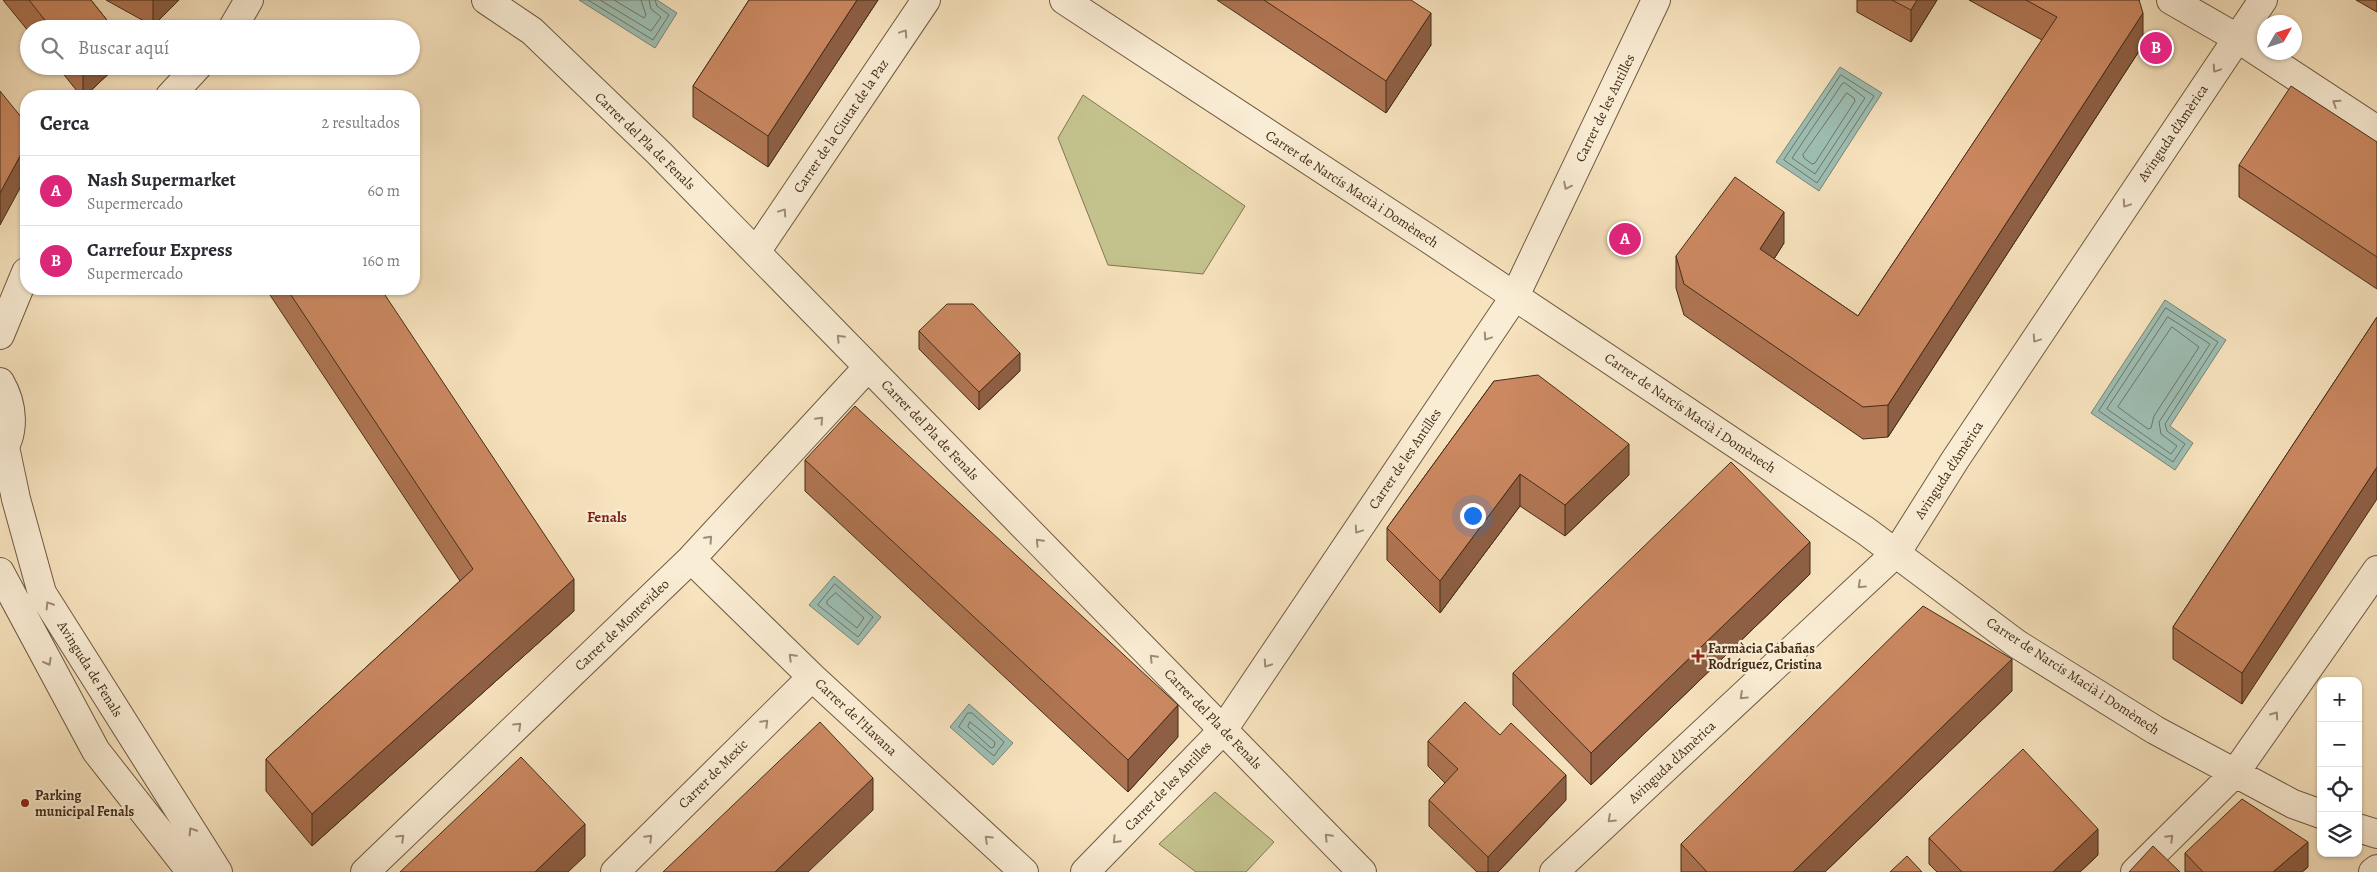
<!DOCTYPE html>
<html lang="es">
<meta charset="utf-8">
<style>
:root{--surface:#fff;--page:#f7f7f7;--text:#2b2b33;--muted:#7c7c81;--line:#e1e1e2;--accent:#db2777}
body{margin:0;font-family:Alegreya,serif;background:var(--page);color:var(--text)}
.controls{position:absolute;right:15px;bottom:15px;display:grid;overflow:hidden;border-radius:10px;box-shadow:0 1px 4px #0004}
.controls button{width:45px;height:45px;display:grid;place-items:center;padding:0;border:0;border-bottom:1px solid var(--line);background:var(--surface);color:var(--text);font:25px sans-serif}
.compass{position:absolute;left:2257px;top:15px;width:45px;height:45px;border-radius:50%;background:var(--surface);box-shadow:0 1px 4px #0004;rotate:51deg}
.you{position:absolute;left:1472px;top:515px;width:18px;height:18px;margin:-12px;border:4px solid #fff;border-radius:50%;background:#1a73e8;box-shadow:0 0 0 8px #1a73e833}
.badge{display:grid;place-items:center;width:32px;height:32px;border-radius:50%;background:var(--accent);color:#fff;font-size:16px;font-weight:700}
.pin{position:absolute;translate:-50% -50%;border:2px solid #fff;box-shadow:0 1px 5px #0006}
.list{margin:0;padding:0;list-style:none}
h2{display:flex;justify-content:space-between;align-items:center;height:65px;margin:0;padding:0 20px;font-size:21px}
h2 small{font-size:16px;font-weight:400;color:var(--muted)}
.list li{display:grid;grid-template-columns:32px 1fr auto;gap:15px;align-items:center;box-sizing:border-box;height:70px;padding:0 20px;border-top:1px solid var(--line)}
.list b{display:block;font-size:19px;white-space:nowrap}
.list p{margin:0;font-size:16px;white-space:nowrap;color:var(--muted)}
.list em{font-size:16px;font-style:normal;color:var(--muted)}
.icon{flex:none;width:28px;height:28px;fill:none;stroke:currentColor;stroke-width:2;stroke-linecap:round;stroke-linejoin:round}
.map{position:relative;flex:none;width:2377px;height:872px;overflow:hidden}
.search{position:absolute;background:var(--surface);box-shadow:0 1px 4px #0004;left:20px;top:20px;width:400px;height:55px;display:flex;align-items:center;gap:12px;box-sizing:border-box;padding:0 18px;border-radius:28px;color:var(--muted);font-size:19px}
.panel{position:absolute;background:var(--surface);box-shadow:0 1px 4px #0004;left:20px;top:90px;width:400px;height:205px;border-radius:20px}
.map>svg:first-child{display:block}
.green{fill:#c3c28d;stroke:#837753}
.water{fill:#9dbeb3;stroke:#798475}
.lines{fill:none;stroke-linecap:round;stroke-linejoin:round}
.shore{stroke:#707566;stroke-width:1}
.minor-casing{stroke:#705a42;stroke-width:30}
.minor{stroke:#faedd5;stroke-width:28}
.wall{fill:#af7553;stroke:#432c19}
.shaded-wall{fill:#8e5f44;stroke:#432c19}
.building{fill:#cb8861;stroke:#432c19}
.oneway{stroke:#9e8c77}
.poi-dot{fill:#8f2418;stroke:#faedd5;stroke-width:2}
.labels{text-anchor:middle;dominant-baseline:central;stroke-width:4.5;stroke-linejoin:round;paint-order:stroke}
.street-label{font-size:14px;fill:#432c19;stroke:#faedd5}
.poi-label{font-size:14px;font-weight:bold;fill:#432c19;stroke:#faedd5;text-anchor:start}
.neighbourhood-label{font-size:15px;font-weight:bold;fill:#7a1f14;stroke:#faedd5}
</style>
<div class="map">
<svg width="2377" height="872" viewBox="0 0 2377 872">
<rect width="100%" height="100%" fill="#f7e3be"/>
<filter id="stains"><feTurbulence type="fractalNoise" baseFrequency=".004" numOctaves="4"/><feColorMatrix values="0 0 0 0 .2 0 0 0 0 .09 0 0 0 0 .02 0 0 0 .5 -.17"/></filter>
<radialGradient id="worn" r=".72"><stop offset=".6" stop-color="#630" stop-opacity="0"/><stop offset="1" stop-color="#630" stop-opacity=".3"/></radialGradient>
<path class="green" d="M1083,95L1245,206L1203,274L1108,265L1058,138Z
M1215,792L1274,842L1246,872H1196L1159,844Z"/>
<path class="water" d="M579,0H657L677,13L655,48Z
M1840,67L1882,93L1819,191L1776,162Z
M2165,300L2226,340L2170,426L2193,443L2175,470L2091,413Z
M834,576L881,617L858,645L809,605Z
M969,704L1013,743L993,765L950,727Z"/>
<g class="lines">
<path class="shore" d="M588,0L653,40L669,15L657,6L655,0
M600,0L651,31L661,17L651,9L649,0
M614,0L644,18L646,15L641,0
M1841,75L1874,96L1817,183L1784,160Z
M1845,83L1865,98L1815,174L1792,158L1842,84Z
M1847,93L1854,98L1855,101L1815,163L1812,164L1804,158L1803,155Z
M2166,308L2218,342L2165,424L2167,431L2185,444L2173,462L2099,411Z
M2168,317L2210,344L2159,422L2161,434L2177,446L2171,454L2107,409Z
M2172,327L2199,347L2154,416L2151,428L2148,429L2118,407Z
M835,584L873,617L858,637L818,605Z
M836,593L864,618L857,628L827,604V601Z
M968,713H972L1004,742L994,756L959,727Z
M970,722L995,742L994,747L991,748L968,727Z"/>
<g class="minor-casing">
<path id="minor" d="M486,0L532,31L659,153L1362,872
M1064,0L1429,239L1866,531L2017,644L2155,730L2293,804L2321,814
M2171,0L2237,38L2377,130
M232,29L249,0
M170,96L198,66
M756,252L926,0
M0,335L26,272
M0,382C13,404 16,433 0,454
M5,447L16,499L42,593L218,872
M691,559L812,677L1024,872
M0,572L96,751L191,872
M2358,828L2377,834
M365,872L691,559L868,367
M615,872L812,677
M1085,872L1223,730L1515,296L1656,0
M1554,872L1897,552L1955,460L2263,0
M2135,872L2235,773L2377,570
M2373,872L2377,869"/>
</g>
<use href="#minor" class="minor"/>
</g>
<path class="wall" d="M3,0H91L114,29H29V32Z
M106,0H179L153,26Z
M749,0H878L768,167L693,117V86Z
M1217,0H1411L1431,45L1386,113Z
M1857,0H1937L1911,42L1857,12Z
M1969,0H2139L2143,45L1888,437L1863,439L1684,315L1676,288V256L1784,243L1774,259L1858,316L2042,40Z
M2356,0H2377V12Z
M57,66H117L85,96H81Z
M2377,142V289L2239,197V165Z
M266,289H381L574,611L312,846L266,791V759L460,581Z
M2377,317L2242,704L2173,659V627Z
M919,331L1020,371L979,410L919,349Z
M1494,381L1629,475L1565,536L1520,506L1440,613L1387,560V528Z
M805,460L1178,737L1128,792L805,491Z
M1810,574L1591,785L1513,705V673Z
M2012,691L1825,872H1681V844Z
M1428,741L1566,800L1498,872H1477L1429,826V800L1445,783L1428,766Z
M1929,838L2098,855L2080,872H1937L1929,864Z
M2185,853L2308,867L2302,872H2185Z"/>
<path class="shaded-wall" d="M153,0H179L153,26Z
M857,0H878L768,167V136Z
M1917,0H1937L1911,42V10Z
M1431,13V45L1386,113V81Z
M2143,13V45L1888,437V405Z
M83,66H117L85,96H83Z
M26,145V177L0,225V193Z
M1784,212V243L1760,281V249Z
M1020,353V371L979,410V392Z
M1629,444V475L1565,536V505Z
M2377,467V499L2242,704V673Z
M1520,474V506L1440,613V581Z
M1810,542V574L1591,785V753Z
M574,579V611L312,846V814Z
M2012,659V691L1825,872H1793Z
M1178,705V737L1128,792V760Z
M1566,775V800L1498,872H1488V857Z
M873,778V810L808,872H775Z
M585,824V856L568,872H535Z
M2098,829V855L2080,872H2053Z
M2308,842V867L2302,872H2273Z"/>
<path class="building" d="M29,0H91L114,29H52Z
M749,0H857L768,136L693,86Z
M1264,0H1411L1431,13L1386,81Z
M1892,0H1917L1911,10Z
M2026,0H2139L2143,13L1888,405L1863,407L1684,284L1676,256L1735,177L1784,212L1760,249L1858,316L2057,17Z
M2291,86L2377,142V257L2239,165Z
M0,91L26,123V145L0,193Z
M287,289H381L574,579L312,814L266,759L473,569Z
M947,304H973L1020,353L979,392L919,331Z
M2377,317V467L2242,673L2173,627Z
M1538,375L1629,444L1565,505L1520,474L1440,581L1387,528L1494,381Z
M855,406L1178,705L1128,760L805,460Z
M1731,462L1810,542L1591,753L1513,673Z
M1923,606L2012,659L1793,872H1707L1681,844Z
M1465,702L1500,735L1511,723L1566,775L1488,857L1429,800L1458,769L1428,741Z
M820,722L873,778L775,872H663Z
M2023,749L2098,829L2053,872H1962L1929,838Z
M521,757L585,824L535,872H400Z
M2242,799L2308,842L2273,872H2203L2185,853Z
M2153,846L2180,872H2129Z
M1907,856L1922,872H1890Z"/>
<defs><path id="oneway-chevron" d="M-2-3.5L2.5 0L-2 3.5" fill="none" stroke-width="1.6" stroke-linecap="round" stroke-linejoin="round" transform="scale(1.25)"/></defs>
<g class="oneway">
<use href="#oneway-chevron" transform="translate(904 33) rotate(-56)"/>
<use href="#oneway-chevron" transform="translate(2216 69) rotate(124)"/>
<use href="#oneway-chevron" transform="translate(2336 103) rotate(-147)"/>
<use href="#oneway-chevron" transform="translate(1567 186) rotate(116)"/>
<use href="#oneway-chevron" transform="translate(2126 204) rotate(124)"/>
<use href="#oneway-chevron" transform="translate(783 212) rotate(-56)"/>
<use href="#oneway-chevron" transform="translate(1487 337) rotate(124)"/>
<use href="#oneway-chevron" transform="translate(840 338) rotate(-134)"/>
<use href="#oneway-chevron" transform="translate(2036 339) rotate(124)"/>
<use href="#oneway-chevron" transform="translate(820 420) rotate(-47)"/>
<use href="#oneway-chevron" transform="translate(1358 530) rotate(124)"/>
<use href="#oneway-chevron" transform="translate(709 539) rotate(-47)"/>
<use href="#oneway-chevron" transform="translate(1039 542) rotate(-134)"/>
<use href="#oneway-chevron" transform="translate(1861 585) rotate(137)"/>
<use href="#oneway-chevron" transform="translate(49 605) rotate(-122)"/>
<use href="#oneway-chevron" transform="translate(792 657) rotate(-135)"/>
<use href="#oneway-chevron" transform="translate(1153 658) rotate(-134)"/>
<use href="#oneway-chevron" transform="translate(48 662) rotate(62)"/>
<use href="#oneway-chevron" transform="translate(1267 664) rotate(124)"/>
<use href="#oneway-chevron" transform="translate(1743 696) rotate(137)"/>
<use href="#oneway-chevron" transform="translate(2275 715) rotate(-55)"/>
<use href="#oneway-chevron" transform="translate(765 723) rotate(-45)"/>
<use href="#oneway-chevron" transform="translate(518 726) rotate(-44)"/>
<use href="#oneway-chevron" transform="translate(1611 819) rotate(137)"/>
<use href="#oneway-chevron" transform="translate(192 831) rotate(-122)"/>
<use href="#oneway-chevron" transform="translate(1328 837) rotate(-134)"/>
<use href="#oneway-chevron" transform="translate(401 838) rotate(-44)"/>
<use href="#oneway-chevron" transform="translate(649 838) rotate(-45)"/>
<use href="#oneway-chevron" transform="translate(2170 838) rotate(-45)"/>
<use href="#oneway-chevron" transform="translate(988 839) rotate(-137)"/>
<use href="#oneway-chevron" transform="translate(1116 840) rotate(134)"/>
</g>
<g class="poi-dot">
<path d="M1695.5 648.5h5v5h5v5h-5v5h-5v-5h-5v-5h5z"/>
<circle cx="25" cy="803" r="5"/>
</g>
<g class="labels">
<g class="street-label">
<text transform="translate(1605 108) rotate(-64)">Carrer de les Antilles</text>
<text transform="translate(841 126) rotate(-56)">Carrer de la Ciutat de la Paz</text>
<text transform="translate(2173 133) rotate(-56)">Avinguda d'Amèrica</text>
<text transform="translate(645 141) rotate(44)">Carrer del Pla de Fenals</text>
<text transform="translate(1352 189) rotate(33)">Carrer de Narcís Macià i Domènech</text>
<text transform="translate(1690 413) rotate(34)">Carrer de Narcís Macià i Domènech</text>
<text transform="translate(930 430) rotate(46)">Carrer del Pla de Fenals</text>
<text transform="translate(1405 459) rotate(-56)">Carrer de les Antilles</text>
<text transform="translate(1949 470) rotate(-57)">Avinguda d'Amèrica</text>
<text transform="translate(622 625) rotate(-44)">Carrer de Montevideo</text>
<text transform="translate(90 669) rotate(58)">Avinguda de Fenals</text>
<text transform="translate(2073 676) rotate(33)">Carrer de Narcís Macià i Domènech</text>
<text transform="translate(856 717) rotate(43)">Carrer de l'Havana</text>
<text transform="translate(1213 719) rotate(46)">Carrer del Pla de Fenals</text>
<text transform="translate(1672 762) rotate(-43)">Avinguda d'Amèrica</text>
<text transform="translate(713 774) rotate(-45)">Carrer de Mexic</text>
<text transform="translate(1168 786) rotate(-46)">Carrer de les Antilles</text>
</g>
<g class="poi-label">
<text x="1708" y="648">Farmàcia Cabañas<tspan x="1708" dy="16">Rodríguez, Cristina</tspan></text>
<text x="35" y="795">Parking<tspan x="35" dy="16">municipal Fenals</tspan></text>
</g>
<g class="neighbourhood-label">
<text x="607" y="517">Fenals</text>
</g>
</g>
<rect width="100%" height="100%" filter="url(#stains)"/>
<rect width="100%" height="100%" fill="url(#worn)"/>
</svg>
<div class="controls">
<button>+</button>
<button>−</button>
<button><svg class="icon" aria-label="locate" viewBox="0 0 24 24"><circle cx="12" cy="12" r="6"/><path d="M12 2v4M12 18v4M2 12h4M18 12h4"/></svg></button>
<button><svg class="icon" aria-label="layers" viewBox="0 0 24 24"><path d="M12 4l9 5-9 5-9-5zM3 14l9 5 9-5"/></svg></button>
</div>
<svg class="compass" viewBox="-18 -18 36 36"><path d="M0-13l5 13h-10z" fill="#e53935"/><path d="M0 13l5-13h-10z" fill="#7c7c81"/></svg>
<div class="you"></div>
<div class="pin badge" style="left:1625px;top:239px">A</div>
<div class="pin badge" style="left:2156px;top:48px">B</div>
<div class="search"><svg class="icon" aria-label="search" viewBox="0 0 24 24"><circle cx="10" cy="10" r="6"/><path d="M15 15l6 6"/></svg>Buscar aquí</div>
<section class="panel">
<h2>Cerca<small>2 resultados</small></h2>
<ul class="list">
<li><span class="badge">A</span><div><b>Nash Supermarket</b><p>Supermercado</p></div><em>60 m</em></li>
<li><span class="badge">B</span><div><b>Carrefour Express</b><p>Supermercado</p></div><em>160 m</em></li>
</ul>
</section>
</div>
